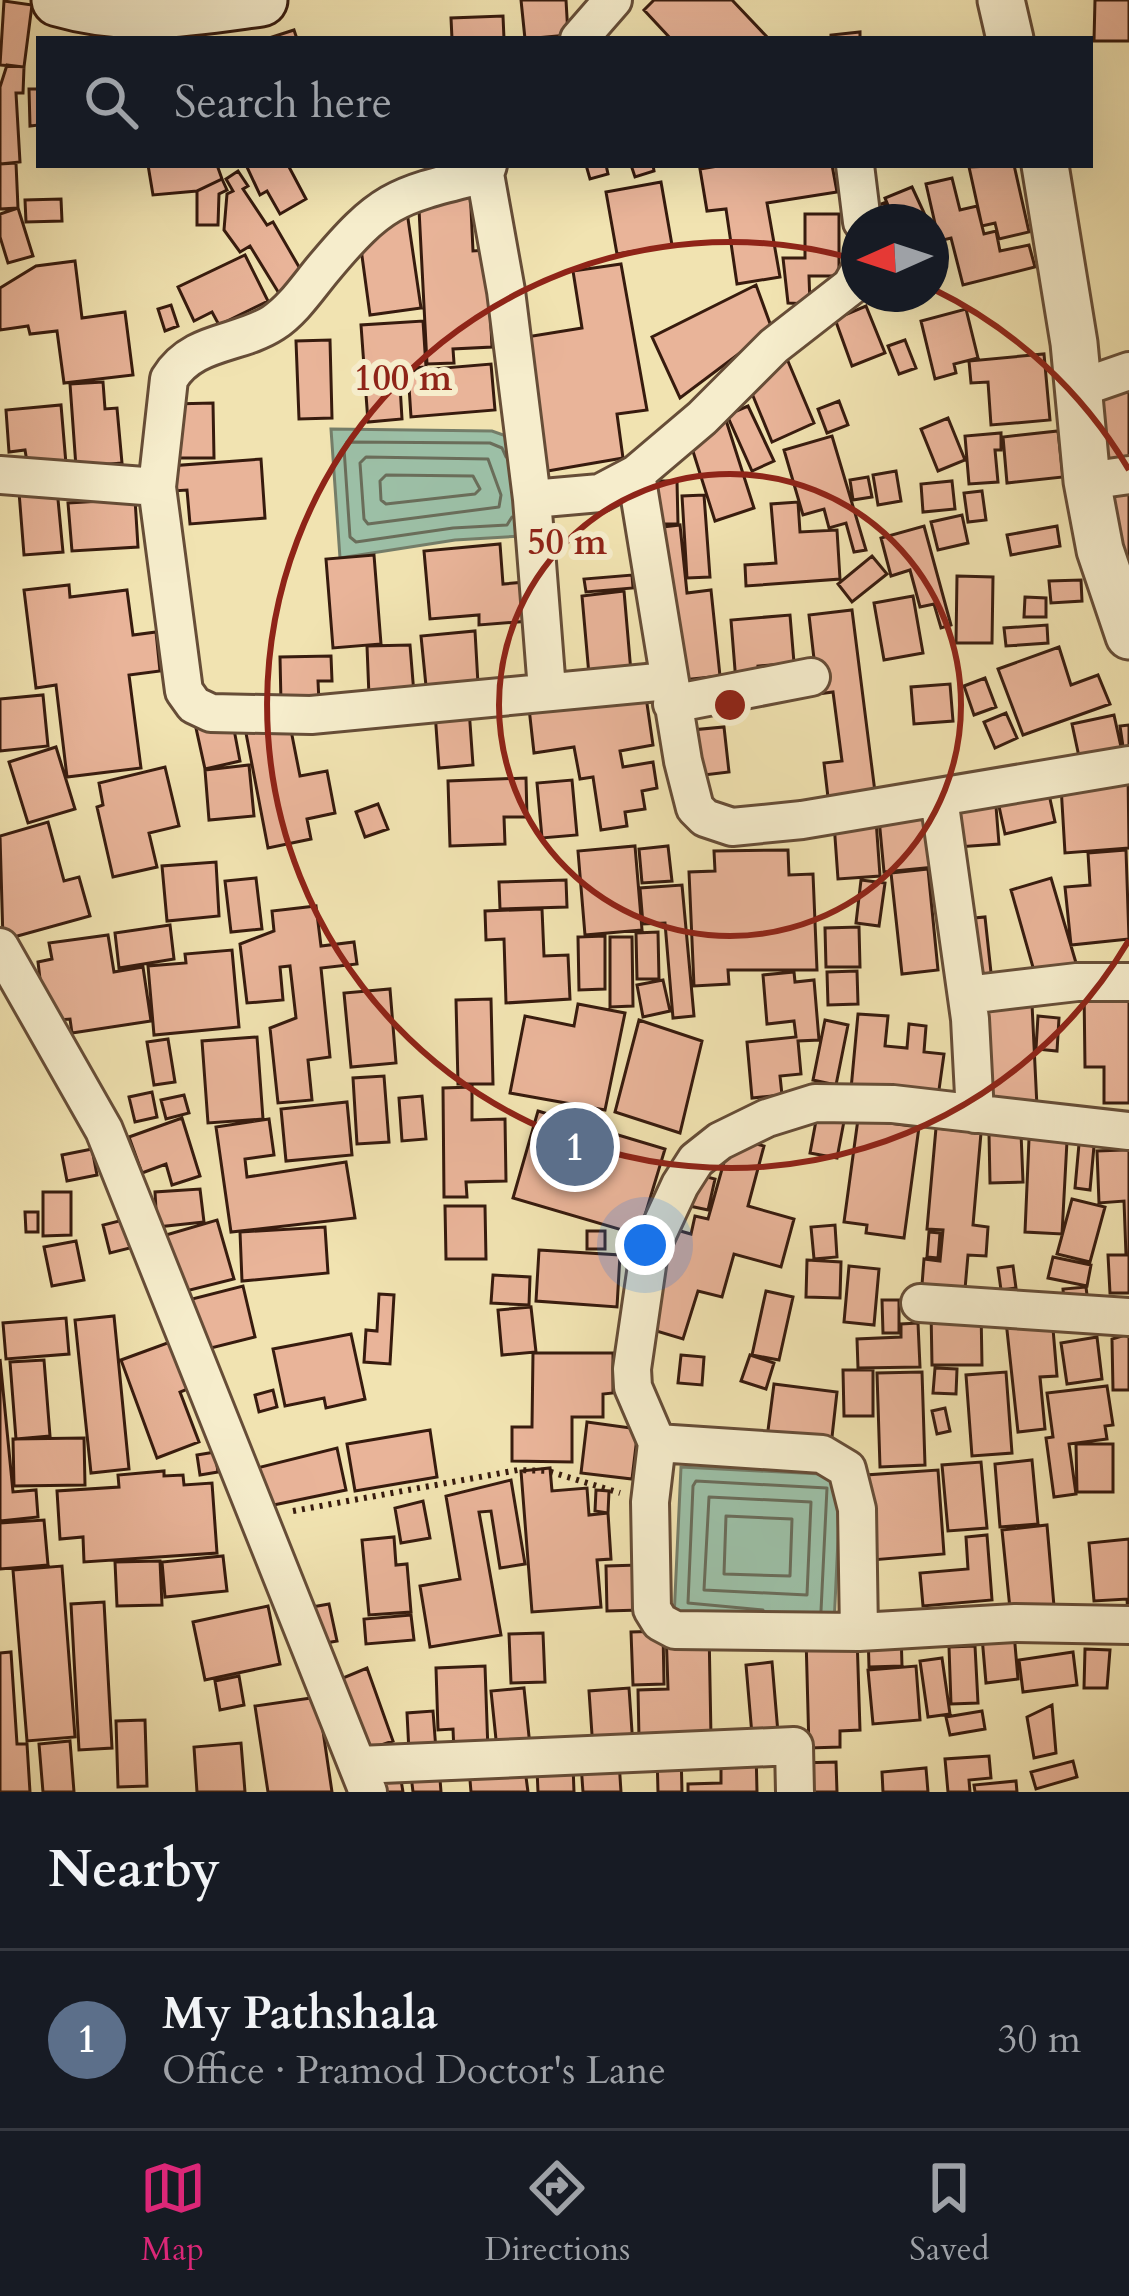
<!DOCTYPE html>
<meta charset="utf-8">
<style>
:root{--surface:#171b24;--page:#242831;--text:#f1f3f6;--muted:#9ea1a6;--line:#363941;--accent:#db2777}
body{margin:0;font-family:Cardo,serif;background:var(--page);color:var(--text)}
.compass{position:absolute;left:841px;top:204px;width:108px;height:108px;border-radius:50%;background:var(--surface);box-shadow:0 12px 48px #0002;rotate:267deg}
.you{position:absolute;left:645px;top:1245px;width:42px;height:42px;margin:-30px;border:9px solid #fff;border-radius:50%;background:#1a73e8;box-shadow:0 0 0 18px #1a73e833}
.badge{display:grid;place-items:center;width:78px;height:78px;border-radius:50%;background:var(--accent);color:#fff;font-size:39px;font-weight:700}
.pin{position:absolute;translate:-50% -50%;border:6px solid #fff;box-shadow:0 3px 12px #0006}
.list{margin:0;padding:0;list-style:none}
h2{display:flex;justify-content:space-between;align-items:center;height:156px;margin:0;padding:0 48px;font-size:51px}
h2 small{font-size:39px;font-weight:400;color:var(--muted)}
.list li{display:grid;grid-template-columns:78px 1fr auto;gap:36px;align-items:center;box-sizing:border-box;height:180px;padding:0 48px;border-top:3px solid var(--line)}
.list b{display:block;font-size:45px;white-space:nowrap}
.list p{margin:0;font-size:39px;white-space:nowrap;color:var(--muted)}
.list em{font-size:39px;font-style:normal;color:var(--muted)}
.icon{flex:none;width:66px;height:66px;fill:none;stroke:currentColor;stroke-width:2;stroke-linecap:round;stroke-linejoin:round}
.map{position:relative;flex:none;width:1129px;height:1792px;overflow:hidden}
.search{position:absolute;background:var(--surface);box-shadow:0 12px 48px #0002;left:36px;right:36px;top:36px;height:132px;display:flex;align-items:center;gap:30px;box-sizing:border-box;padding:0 42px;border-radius:0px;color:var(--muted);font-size:45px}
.sheet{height:336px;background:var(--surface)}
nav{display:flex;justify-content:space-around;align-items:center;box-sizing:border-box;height:168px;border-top:3px solid var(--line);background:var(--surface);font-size:33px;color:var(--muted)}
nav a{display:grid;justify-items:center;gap:6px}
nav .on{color:var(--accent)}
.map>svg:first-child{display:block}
.water{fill:#9cbfa6;stroke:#747d69;stroke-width:3}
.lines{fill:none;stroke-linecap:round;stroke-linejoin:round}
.shore{stroke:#6a6d5a;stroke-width:3}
.building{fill:#e9b499;stroke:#371b0e;stroke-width:3}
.minor-casing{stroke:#664d37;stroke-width:42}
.tertiary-casing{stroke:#664d37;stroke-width:51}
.secondary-casing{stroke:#371b0e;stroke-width:57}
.path{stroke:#371b0e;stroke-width:6;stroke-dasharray:3 6;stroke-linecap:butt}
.minor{stroke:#f6edcc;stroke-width:36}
.tertiary{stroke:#f6edcc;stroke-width:45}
.secondary{stroke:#f6edcc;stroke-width:51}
.ring{fill:none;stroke:#8f2418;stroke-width:6}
.centre{fill:#8f2418;stroke:#f6edcc;stroke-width:6}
.ring-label{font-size:36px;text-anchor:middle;font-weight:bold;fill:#8f2418;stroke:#f6edcc;stroke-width:12;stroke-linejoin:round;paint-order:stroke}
</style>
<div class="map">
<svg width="1129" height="1792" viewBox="0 0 1129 1792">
<rect width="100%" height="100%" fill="#f1e3b1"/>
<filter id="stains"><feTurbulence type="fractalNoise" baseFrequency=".00167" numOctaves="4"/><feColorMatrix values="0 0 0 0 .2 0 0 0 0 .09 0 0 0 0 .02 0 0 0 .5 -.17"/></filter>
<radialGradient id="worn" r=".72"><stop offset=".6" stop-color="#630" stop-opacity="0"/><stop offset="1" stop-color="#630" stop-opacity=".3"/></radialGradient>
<path class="water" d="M331,429L492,431L512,438L521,536L455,540L340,558Z
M681,1467L841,1475L834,1625L674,1618Z"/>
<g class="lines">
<path class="shore" d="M366,457L488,459L501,495L499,507L368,524L364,519L360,463Z
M506,457L502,448L490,443L347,442L344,448L350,537L356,542L453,528L507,525L512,517
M386,475L473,476L480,489L475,494L386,504L381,500L380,481Z
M709,1497L811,1502L807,1595L704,1590Z
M726,1516L792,1519L790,1576L724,1574Z
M763,1610L688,1603L693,1486L696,1481L827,1488L821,1611"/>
</g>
<path class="building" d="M521,0H566L568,35L525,39Z
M654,0H732L769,39H671L644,10Z
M1095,0H1129V41H1094Z
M4,1L32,5L24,67L0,65Z
M503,16L504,39H452L451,18Z
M294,30L297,39H266Z
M860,32V39H831V35Z
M7,65L24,67L23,93H16L20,162L0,164V87Z
M29,89H39V125L30,126Z
M16,163L18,208L0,209V164Z
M148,165H217L222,179L197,191L153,195Z
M246,165H288L306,199L280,214L267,191L260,195Z
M586,165H606L608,174L590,179Z
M631,165H653L654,171L635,177Z
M724,165H832L837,192L767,203L780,277L737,284L726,209L707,211L700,169Z
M1014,165L1029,232L999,239L995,223L982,226L969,167Z
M238,171L248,186L243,189L267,225L273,222L306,279L280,295L250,246L240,252L224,230L227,194L233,191L226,179Z
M952,178L960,210L977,206L984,234L996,231L1000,251L1029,245L1035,267L963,285L951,238L939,241L926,184Z
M222,179L227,190L219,194L218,225H197V191Z
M661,182L672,245L617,254L606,192Z
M470,187L473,251L487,250L492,347L453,349L454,363L427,364L418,190Z
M912,187L925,215L908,222H895L885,198Z
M61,199L62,221L26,222L25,200Z
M884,203L892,222H874L868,209Z
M406,205L421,308L370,315L359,234Z
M18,208L33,256L8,263L0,237V214Z
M805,214H839V276H809L810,304L788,303L783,258H805Z
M245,255L268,301L219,325L212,312L194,321L178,287Z
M75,261L82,318L125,312L133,375L64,383L57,331L30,334L28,326L0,330V288L36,266Z
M621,264L647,410L617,414L623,458L536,473L508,340L582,328L573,271Z
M756,285L772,329L680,398L652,337Z
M171,305L178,326L165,331L158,309Z
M866,306L885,353L852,366L835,319Z
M966,309L978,358L954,364L956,373L935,379L921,321Z
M423,321L426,367L399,369L402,419L368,422L361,325Z
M330,340L332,418L299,419L296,341Z
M905,340L916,368L899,374L888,346Z
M782,347L814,423L772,442L746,379Z
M1044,354L1050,420L991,425L988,382L971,383L969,361Z
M491,364L495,410L411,417L408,371Z
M103,382L105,409L117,408L122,463L76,467L70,384Z
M1129,392V465L1099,469L1092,395Z
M839,401L848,425L827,433L818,409Z
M213,403L214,458H172V404Z
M61,405L66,464L28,468L25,450L9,452L6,410Z
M748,406L774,461L752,471L727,415Z
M724,414L754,508L715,521L685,426Z
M948,418L965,460L938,471L921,429Z
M1058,431L1063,477L1007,483L1003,437Z
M1001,433V450H995L998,482L969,484L965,436Z
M832,436L866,550L854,552L846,523L829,528L824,509L803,515L784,450Z
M261,459L265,518L190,524L187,490L173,491L170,466Z
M896,471L901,501L878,505L873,475Z
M868,477L872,497L853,500L850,480Z
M1129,480V580L1108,482Z
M652,481H677L678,524H652Z
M952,481L955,509L923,512L921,484Z
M57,489L63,552L24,555L19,492Z
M982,491L986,520L968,522L964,493Z
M704,495L710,577L687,578L682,496Z
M135,499L138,547L72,551L68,503Z
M798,502L800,532L837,530L840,579L746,586L745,565L776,563L771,504Z
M962,515L968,543L938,550L931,522Z
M680,525L687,593L711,590L720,676L664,682L654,528Z
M924,526L951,625L941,628L934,604L920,607L910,570L891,576L881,538Z
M1057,526L1060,546L1011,555L1007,535Z
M500,544L503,584L526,582L529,621L479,625V615L430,619L424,551Z
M374,555L381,644L333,648L326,559Z
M872,556L887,574L852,602L838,584Z
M632,575L633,588L586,592L584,579Z
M957,576L993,577L992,643H956Z
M1081,580L1082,601L1051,603L1049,581Z
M69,585L70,597L127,590L133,635L156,632L160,671L129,675L141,768L67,777L56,685L36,688L24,590Z
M624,591L631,672L589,675L582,596Z
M913,596L923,653L884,660L874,603Z
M1025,597L1046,598V617H1024Z
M852,610L876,800L829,806L824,763L842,761L833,692L818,694L809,615Z
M790,615L794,663L758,666L759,680L736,682L731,620Z
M1047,625L1048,643L1006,646L1004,628Z
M475,631L478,684L426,686L421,636Z
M410,645L414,694L369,696L367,646Z
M1059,647L1071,685L1098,675L1110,704L1023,735L998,669Z
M331,656L332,681H318L319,702L281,703L280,657Z
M985,678L996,707L974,715L964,686Z
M950,684L953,721L914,724L911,687Z
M645,690L653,745L620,751L623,767L653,762L657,788L642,791L645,809L625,812L627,826L601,830L593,777L580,779L574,747L534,753L529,708Z
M43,695L48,746L0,751V699Z
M469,709L473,765L439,768L435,712Z
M1006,713L1017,738L995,748L984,722Z
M1114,715L1123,756L1081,766L1072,724Z
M232,719L240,761L205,769L196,728Z
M289,720L300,776L327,771L335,813L307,819L311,839L268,848L245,728Z
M1129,725V766L1126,767L1120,726Z
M724,727L729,772L679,778L692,730Z
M56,747L75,809L28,823L9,762Z
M249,765L254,816L209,820L205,770Z
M165,767L179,826L149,833L157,867L113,877L97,807L103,805L99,783Z
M1128,771L1129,848L1065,853L1061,786Z
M526,778L527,817H504L505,844L450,846L448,781Z
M572,780L577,835L542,838L537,783Z
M1047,785L1055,822L1005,834L997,797Z
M995,794L999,844L943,848L940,798Z
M929,803L935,867L884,872L878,808Z
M378,804L388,829L365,837L356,812Z
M875,806L880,876L838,879L833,809Z
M48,822L64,881L79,877L90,916L3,940L0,836Z
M635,846L642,930L585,935L578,851Z
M668,846L672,881L642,883L639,849Z
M788,850L789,875L813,874L817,970H728L729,984L694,986L689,872L715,871L714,851Z
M1126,850L1129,939L1071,945L1065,887L1090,885L1088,853Z
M216,862L219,916L167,921L162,866Z
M928,869L938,970L902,974L891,873Z
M256,878L262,929L231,932L225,881Z
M1051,878L1079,973L1038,985L1011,890Z
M566,880L567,907L500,909L499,882Z
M861,880L885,883L879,926L856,923Z
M682,885L694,1016L673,1018L665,923L643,924L640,888Z
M316,906L321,946L354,942L357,964L321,968L330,1057L308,1060L312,1100L278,1103L270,1028L296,1018L290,966L280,967L283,1000L247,1003L240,944L274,931L272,911Z
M542,909L544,956L568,955L570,999L506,1003L504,939L486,940L485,911Z
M985,917L993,991L961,994L953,920Z
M170,925L174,959L119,968L115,933Z
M859,927L860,967H826L825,928Z
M658,932L659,979H637L636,933Z
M108,935L114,972L143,967L151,1021L72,1033L70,1019L45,1021L38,962L52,959L49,943Z
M605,936V989L579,990L578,937Z
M610,937H632L633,1006L610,1007Z
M232,950L239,1027L154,1035L148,966L186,963L185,954Z
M857,971L858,1004L828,1005L827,972Z
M794,972L795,982L814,980L819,1040L798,1041L801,1074L780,1076L782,1095L752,1098L747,1042L796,1037L794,1021L767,1024L763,975Z
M663,980L670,1011L643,1017L637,985Z
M1084,988H1129V1103H1104V1067H1085Z
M390,989L396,1063L351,1067L344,993Z
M491,999L493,1084H458L456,1000Z
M578,1004L625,1013L605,1110L510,1093L525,1016L574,1026Z
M1032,1004L1037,1107L982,1108L975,1008Z
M858,1014L888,1016L885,1046L907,1048L909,1024L926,1026L924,1052L944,1054L938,1097L851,1089Z
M1038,1016L1059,1018L1057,1051L1036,1049Z
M639,1020L702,1041L680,1133L615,1112Z
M825,1020L848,1025L836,1085L813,1080Z
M257,1037L263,1119L208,1123L202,1041Z
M168,1039L175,1082L154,1085L147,1042Z
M384,1076L389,1142L357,1144L353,1078Z
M472,1087V1120L505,1119L506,1181L466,1182L467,1197H444L443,1088Z
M152,1092L157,1117L135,1122L129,1097Z
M184,1095L189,1113L166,1119L161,1100Z
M422,1096L426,1139L402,1141L399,1098Z
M347,1102L352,1155L286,1161L281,1109Z
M818,1110L845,1116L837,1158L810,1153Z
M538,1111L665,1149L639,1235L513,1198Z
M182,1118L200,1176L172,1185L166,1164L142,1173L129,1137Z
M269,1119L274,1155L245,1159L247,1177L346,1162L355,1218L231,1232L216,1127Z
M858,1119L919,1127L904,1238L866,1233L867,1225L844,1222Z
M936,1128L981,1133L973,1225L988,1227L986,1256L968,1255L965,1289L922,1285L924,1259L940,1261L943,1230L927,1229Z
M1021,1133L1023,1182L990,1183L989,1134Z
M731,1137L764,1146L748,1206L794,1219L781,1267L734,1254L722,1297L698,1291L683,1339L643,1327L670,1228L691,1234L695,1216L708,1219Z
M1029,1139L1067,1141L1062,1234L1025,1232Z
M1079,1144L1094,1146L1090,1190L1075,1188Z
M92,1149L97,1175L67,1181L62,1155Z
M1123,1150H1129V1293H1110L1108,1255H1126L1124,1201L1099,1203L1097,1151Z
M692,1173L715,1179L708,1210L685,1205Z
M200,1189L204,1222L157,1227L155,1192Z
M43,1192H71V1235L43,1236Z
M1072,1199L1105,1207L1090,1262L1057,1254Z
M445,1206H485L486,1259H446Z
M25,1212H38V1232H26Z
M123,1220L130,1248L110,1253L103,1225Z
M217,1220L234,1279L186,1291L166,1235Z
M835,1225L837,1257L814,1259L811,1227Z
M325,1227L328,1273L242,1281L240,1232Z
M587,1231H605V1249H587Z
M929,1232L940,1233L938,1258L927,1257Z
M76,1241L84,1280L52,1286L44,1247Z
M539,1250L620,1255L617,1307L536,1301Z
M1053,1257L1091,1265L1087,1286L1048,1278Z
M807,1260L841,1262L840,1298L806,1297Z
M849,1266L879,1269L874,1325L844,1322Z
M1013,1266L1016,1288L1001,1290L998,1268Z
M493,1275L530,1277L529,1305L491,1303Z
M243,1286L255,1337L207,1349L192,1299Z
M1086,1287L1089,1311L1065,1314L1063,1289Z
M766,1291L793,1297L779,1360L752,1355Z
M379,1294L394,1295L390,1364L364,1362L366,1330L377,1331Z
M882,1300H899V1333H883Z
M531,1307L536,1352L502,1355L498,1310Z
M981,1309L982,1365H932L931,1310Z
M114,1316L129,1469L91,1473L75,1320Z
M1052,1317L1057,1376L1040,1377L1045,1429L1018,1432L1006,1321Z
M66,1318L69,1354L6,1359L3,1323Z
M918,1323L920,1367L858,1368L857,1339L901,1337V1324Z
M351,1334L365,1399L326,1408L324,1398L285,1406L273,1349Z
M1129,1334V1390H1113L1112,1339Z
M1097,1337L1102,1379L1067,1384L1061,1343Z
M170,1342L200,1384L180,1392L199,1442L157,1458L121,1360Z
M533,1353H613V1393L603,1394V1417H572V1462L512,1461V1427H532Z
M681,1355L704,1357L702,1385L678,1383Z
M750,1355L774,1363L766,1389L741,1381Z
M0,1359L13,1492L36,1490L38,1517L0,1521Z
M44,1360L50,1436L16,1439L10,1362Z
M935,1368L957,1369L956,1394L933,1393Z
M843,1370H873V1416H844Z
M922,1372L925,1465L880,1467L877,1373Z
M1006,1372L1012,1453L972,1456L966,1375Z
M774,1384L837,1392L831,1446L767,1438Z
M1107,1386L1113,1425L1105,1426L1107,1439L1069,1444L1076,1494L1054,1497L1046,1438L1053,1437L1047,1393Z
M273,1390L277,1407L259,1412L255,1395Z
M945,1408L950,1431L937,1434L932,1411Z
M587,1422L638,1429L632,1479L581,1473Z
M430,1430L437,1477L355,1491L347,1444Z
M84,1438L85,1485L14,1486L13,1439Z
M1076,1444H1113V1492H1077Z
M337,1448L346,1490L264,1507L253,1469Z
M215,1452L218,1472L200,1475L197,1455Z
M1032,1460L1038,1524L1000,1527L995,1464Z
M981,1462L987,1528L948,1531L942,1465Z
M550,1468L552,1491L587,1488L589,1515L608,1513L611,1559L597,1560L601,1607L532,1612L521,1471Z
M938,1470L944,1554L872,1560L866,1475Z
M164,1471V1476L183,1475L184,1485L212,1483L217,1553L84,1562L83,1537L60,1539L57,1491L119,1487L118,1475Z
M511,1480L525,1564L500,1568L491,1511L479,1512L501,1635L430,1647L420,1586L460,1579L446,1496Z
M596,1490L609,1491L608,1513L595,1511Z
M423,1501L430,1538L401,1543L395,1508Z
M44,1520L48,1565L0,1569V1523Z
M1047,1525L1054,1606L1010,1609L1002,1530Z
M987,1535L992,1600L923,1606L920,1573L968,1569L966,1537Z
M394,1537L396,1565L407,1564L411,1612L369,1615L362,1540Z
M1129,1539V1617H1128L1127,1599L1094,1601L1089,1543Z
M223,1556L227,1591L165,1597L162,1562Z
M160,1561L162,1605L117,1606L115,1562Z
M639,1565L640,1610L607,1611L606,1566Z
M62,1566L75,1737L27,1741L13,1570Z
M104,1602L112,1748L79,1750L71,1604Z
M329,1604L337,1641L320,1644L312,1607Z
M268,1606L280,1664L205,1680L193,1622Z
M411,1615L414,1640L366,1644L364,1619Z
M709,1629L711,1737L639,1738L638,1690L668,1689L666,1630Z
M663,1631L664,1684L633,1685L631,1632Z
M868,1632H901L902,1666L869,1667Z
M543,1633L545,1682L511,1683L509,1634Z
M1014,1633L1018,1679L986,1683L982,1637Z
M857,1636L860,1730L840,1731V1747L809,1748L806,1637Z
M975,1646L978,1703L951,1704L949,1647Z
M1085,1649L1110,1650L1107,1688H1084Z
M11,1652L17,1744H27L30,1792H0V1653Z
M1073,1652L1077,1685L1023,1692L1019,1660Z
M942,1658L950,1714L928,1717L920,1661Z
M772,1662L778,1733L752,1735L746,1665Z
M485,1666L488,1751L454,1752L453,1729L438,1730L436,1668Z
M916,1666L920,1720L873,1724L868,1670Z
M367,1668L393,1741L364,1751L338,1680Z
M239,1676L244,1705L220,1710L215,1681Z
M524,1688L530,1746L497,1749L491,1691Z
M629,1688L633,1746L593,1749L589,1691Z
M318,1697L332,1792H268L255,1706Z
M1052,1705L1056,1753L1034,1758L1027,1717Z
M433,1711L436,1750L409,1752L407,1713Z
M982,1711L985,1729L950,1735L946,1717Z
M145,1720L147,1786L118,1787L116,1721Z
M70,1741L74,1792H43L39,1744Z
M241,1743L245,1792H197L194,1747Z
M756,1749L757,1792H688V1784L721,1783V1751Z
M681,1752L682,1792H658L657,1753Z
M989,1756L991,1778L969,1780L970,1792H948L945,1759Z
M619,1761L621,1792H583L581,1764Z
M1073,1761L1077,1777L1036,1789L1031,1772Z
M524,1762L528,1792H471L469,1768Z
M836,1762L837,1792H799L798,1763Z
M573,1765L574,1792H538L537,1769Z
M439,1766L441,1792H413L410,1767Z
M399,1768L403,1792H375L372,1772Z
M926,1768L928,1792H883L882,1772Z
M1016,1781L1017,1792H975L974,1785Z"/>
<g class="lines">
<g class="minor-casing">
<path id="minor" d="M579,39L613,0
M488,165L485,174L506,291L532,499L600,493L636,474L702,418L774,346L851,286L859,272
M855,165L862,222
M485,174C396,196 383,197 323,269C308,287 293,310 273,323C239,345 192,340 169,379L157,487L184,691L194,705L211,713L311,715L668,681
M1080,388L1129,371
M636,474L683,761L695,808L705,818L732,827L802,820L1129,765
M0,475L157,487
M1087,481L1129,475
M532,499L547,690
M672,704L811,677
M939,798L970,1019L975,1114
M0,947L104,1130L368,1792
M967,995L1077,982H1129
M1129,1131L893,1104L815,1103L767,1118L720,1141L696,1160L680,1185L649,1252L632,1369L633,1387L657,1443L650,1502L652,1609L660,1622L675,1630L859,1632L1015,1623L1129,1625
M920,1303L1129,1317
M657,1443L822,1454L847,1469L857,1509L859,1632
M359,1765L794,1746L795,1792"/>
</g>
<g class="tertiary-casing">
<path id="tertiary" d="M1001,0L1010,39
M1045,165L1074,343L1087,481L1100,550L1129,636"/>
</g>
<g class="secondary-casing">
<path id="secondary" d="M58,0C130,21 188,10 261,0"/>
</g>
<path class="path" d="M293,1511L518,1470L548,1471L620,1493"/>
<use href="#minor" class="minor"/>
<use href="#tertiary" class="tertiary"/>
<use href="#secondary" class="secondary"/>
</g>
<g class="ring">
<circle cx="730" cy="705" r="231"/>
<path d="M1129 940A463 463 0 1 1 858 260M933 289A463 463 0 0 1 1129 470"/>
</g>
<circle cx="730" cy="705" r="18" class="centre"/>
<g class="ring-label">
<text x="403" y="390">100 m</text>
<text x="567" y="554">50 m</text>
</g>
<rect width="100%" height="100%" filter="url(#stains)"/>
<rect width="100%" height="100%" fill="url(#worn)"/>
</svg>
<svg class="compass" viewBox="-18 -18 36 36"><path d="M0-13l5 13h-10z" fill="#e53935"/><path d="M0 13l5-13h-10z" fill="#9ea1a6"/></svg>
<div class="you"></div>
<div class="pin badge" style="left:575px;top:1147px;background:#5c6f8a">1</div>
<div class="search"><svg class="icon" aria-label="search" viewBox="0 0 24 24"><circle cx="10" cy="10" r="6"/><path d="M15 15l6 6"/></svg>Search here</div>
</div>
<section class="sheet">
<h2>Nearby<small></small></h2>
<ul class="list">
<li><span class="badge" style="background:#5c6f8a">1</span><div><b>My Pathshala</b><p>Office · Pramod Doctor's Lane</p></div><em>30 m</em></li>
</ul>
</section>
<nav>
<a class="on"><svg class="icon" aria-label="map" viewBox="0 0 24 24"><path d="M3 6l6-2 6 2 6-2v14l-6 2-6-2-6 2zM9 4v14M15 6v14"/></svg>Map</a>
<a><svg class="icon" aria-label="directions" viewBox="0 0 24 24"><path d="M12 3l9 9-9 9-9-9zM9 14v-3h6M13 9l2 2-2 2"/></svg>Directions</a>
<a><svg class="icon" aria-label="saved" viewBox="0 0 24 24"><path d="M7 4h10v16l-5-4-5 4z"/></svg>Saved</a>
</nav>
